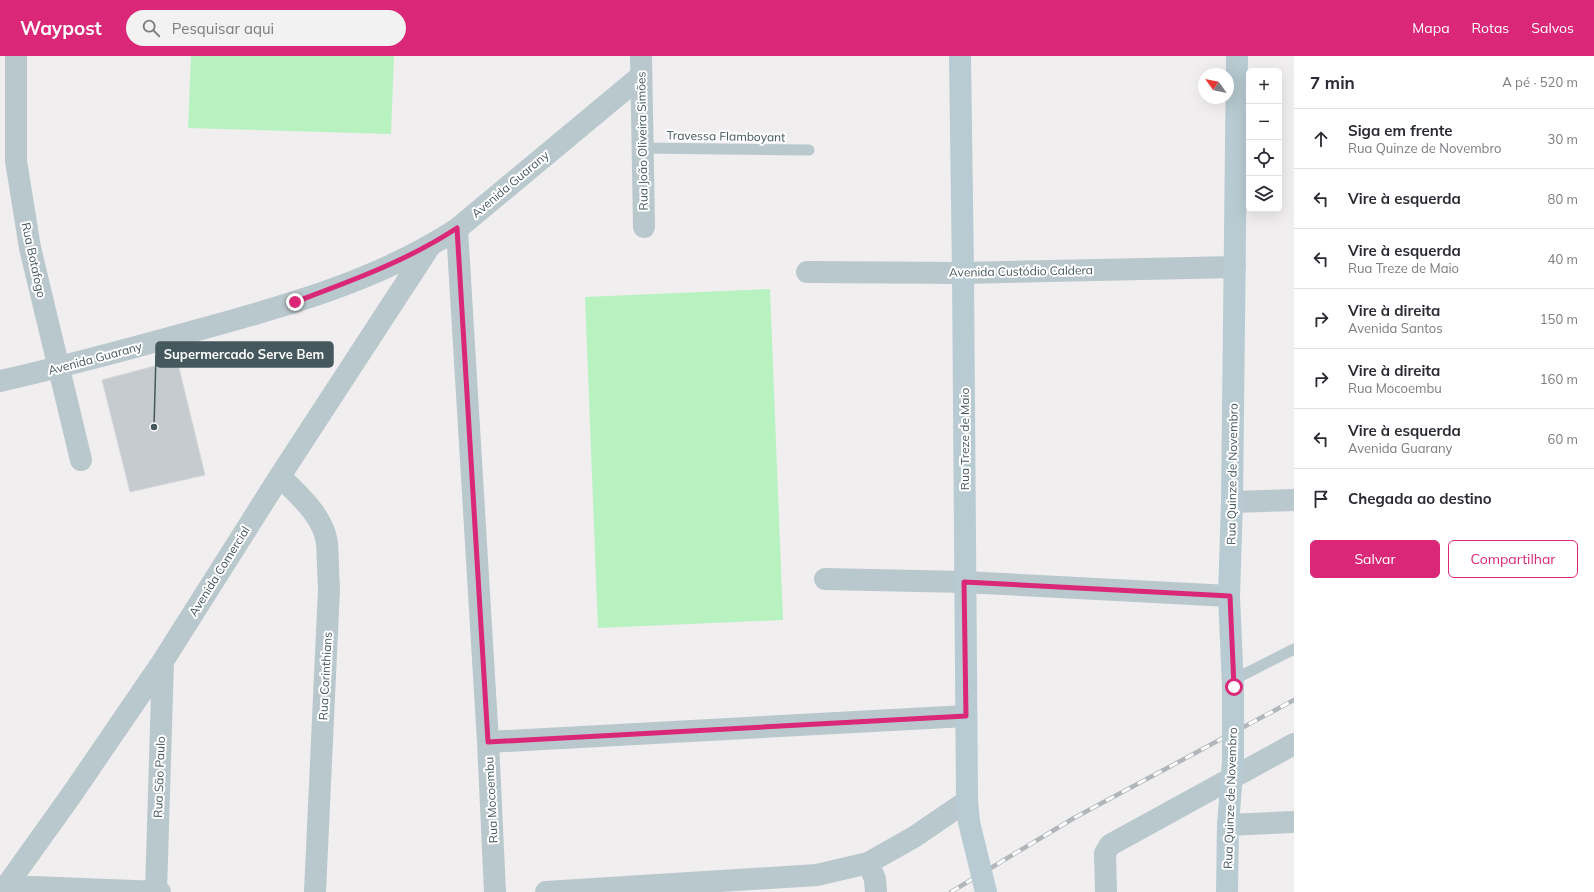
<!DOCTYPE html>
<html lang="pt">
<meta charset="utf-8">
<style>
:root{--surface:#fff;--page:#f2f2f3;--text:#2b2b33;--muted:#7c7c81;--line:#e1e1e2;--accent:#db2777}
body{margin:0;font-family:Mulish,sans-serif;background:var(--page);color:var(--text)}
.controls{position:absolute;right:12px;top:12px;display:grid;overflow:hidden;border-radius:6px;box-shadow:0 4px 16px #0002}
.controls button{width:36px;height:36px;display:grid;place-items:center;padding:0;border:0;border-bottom:1px solid var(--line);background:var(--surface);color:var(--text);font:20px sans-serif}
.compass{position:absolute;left:1198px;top:12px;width:36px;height:36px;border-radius:50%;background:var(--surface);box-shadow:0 4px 16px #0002;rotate:303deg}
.stop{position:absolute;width:12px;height:12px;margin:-9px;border:3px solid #db2777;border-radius:50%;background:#fff}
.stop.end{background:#db2777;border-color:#fff;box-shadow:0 1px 4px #0008}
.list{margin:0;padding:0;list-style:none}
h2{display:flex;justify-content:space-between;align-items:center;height:52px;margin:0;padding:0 16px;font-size:17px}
h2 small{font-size:13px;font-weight:400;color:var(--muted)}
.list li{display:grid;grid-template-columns:26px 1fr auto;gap:12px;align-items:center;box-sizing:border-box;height:60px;padding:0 16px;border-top:1px solid var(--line)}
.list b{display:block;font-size:15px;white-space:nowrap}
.list p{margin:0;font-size:13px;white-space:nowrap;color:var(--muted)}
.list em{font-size:13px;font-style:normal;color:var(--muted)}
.actions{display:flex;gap:8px;padding:12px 16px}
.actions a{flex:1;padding:9px 0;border:1px solid var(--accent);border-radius:6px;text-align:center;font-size:14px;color:var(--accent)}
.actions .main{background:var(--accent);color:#fff}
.icon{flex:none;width:22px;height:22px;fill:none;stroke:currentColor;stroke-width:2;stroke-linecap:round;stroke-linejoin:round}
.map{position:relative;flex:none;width:1294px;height:836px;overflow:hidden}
header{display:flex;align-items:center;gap:24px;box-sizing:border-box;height:56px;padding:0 20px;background:var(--accent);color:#fff}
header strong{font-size:19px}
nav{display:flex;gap:22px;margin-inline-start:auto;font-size:14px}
.search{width:280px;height:36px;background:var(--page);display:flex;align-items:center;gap:10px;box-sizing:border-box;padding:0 14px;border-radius:22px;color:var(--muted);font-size:15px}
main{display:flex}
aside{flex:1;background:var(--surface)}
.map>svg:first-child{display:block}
.green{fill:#b9f2c1}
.building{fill:#c5cbcf;stroke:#d2d7da}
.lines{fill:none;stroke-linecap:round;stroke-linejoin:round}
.service{stroke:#b9c8cd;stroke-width:11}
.minor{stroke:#b9c8cd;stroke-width:22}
.secondary{stroke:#b8cbd2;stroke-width:22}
.rail-casing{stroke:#b0b6b9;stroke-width:4.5}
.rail{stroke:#fff;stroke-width:3;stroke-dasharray:9;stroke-linecap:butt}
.secondary-bridge{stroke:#b8cbd2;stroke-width:22}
.route{stroke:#db2777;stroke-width:5}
.labels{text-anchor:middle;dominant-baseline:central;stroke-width:4;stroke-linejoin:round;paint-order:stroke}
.street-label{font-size:12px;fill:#45585d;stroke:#fff}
.leader{fill:none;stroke:#45585d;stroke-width:1.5}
.callout-dot{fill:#45585d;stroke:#fff;stroke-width:1.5}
.callout{fill:#45585d;stroke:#45585d;stroke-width:1.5}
.callout-label{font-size:13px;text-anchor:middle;font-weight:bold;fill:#fff}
</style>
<header>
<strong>Waypost</strong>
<div class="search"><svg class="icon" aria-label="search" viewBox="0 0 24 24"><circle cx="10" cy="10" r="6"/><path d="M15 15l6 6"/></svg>Pesquisar aqui</div>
<nav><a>Mapa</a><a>Rotas</a><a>Salvos</a></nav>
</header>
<main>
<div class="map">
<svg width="1294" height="836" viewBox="0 0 1294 836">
<rect width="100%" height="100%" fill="#f1eeef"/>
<path class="green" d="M191,0H394L391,78L188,72Z
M770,233L783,564L598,572L585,241Z"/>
<path class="building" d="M177,304L205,419L130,436L102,324Z"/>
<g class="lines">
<path class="service" d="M642,92L809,94
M1233,624L1294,593"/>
<path class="minor" d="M16,0V105L30,192L81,404
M641,0L644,171
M457,173L488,686L495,836
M807,216L963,217L1235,211
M0,325C63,311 125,294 187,277C279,252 376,226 457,173L641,20
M280,420C298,439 323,459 327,487C328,502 328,518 329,533L315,836
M1232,446L1294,444
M825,523L964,526L1229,540
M488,686L966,660
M1228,769L1294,766
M868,807L875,823L876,836
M7,830L160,836
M2,836L70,741L163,605L280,420L430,190
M156,836L163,605
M546,836L817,819L868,807L914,781L967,745
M1106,836L1105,797L1110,789L1294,688"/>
<path class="secondary" d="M960,0L963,217L967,745L969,766
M1233,631L1229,540L1232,446L1237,0
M1227,836L1228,769L1233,705"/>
<g class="rail-casing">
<path id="rail" d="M951,836L1074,762L1294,644"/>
</g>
<use href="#rail" class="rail"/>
<path class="secondary-bridge" d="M1233,705V631
M969,766L986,836"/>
</g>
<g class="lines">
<path class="route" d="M295,246C351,225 407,205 457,172L488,686L966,660L964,526L1230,540L1234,631"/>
</g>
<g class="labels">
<g class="street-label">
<text transform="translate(726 80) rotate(1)">Travessa Flamboyant</text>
<text transform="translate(642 85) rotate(-91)">Rua João Oliveira Simões</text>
<text transform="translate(510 128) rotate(-40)">Avenida Guarany</text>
<text transform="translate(34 204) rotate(78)">Rua Botafogo</text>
<text transform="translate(1021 215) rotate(-1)">Avenida Custódio Caldera</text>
<text transform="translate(95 302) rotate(-15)">Avenida Guarany</text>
<text transform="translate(964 383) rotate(-90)">Rua Treze de Maio</text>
<text transform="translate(1232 418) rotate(-89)">Rua Quinze de Novembro</text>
<text transform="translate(219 515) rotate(-58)">Avenida Comercial</text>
<text transform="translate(325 620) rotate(-87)">Rua Corinthians</text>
<text transform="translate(159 721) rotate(-88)">Rua São Paulo</text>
<text transform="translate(1230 742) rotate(-88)">Rua Quinze de Novembro</text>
<text transform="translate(491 744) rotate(-93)">Rua Mocoembu</text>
</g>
</g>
<path class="leader" d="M154 371L156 299"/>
<circle class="callout-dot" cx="154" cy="371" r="4"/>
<rect class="callout" x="156" y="286" width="177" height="25" rx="4"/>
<g class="callout-label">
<text x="244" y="303">Supermercado Serve Bem</text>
</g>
</svg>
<div class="controls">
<button>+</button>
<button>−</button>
<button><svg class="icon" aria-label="locate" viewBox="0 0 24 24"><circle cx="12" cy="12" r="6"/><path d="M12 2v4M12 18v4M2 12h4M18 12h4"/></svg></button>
<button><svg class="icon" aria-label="layers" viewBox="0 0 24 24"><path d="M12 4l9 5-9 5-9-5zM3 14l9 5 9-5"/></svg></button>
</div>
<svg class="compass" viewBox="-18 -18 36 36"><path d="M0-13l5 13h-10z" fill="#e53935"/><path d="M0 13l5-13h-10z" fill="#7c7c81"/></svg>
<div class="stop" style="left:1234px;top:631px"></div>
<div class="stop end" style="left:295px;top:246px"></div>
</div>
<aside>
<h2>7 min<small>A pé · 520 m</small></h2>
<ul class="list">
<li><svg class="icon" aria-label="ahead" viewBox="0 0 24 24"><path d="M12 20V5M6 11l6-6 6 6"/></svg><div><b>Siga em frente</b><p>Rua Quinze de Novembro</p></div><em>30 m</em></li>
<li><svg class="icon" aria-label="left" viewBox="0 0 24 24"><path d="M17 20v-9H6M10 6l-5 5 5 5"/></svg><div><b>Vire à esquerda</b></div><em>80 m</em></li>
<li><svg class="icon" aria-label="left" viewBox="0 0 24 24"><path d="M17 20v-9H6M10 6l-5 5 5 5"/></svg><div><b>Vire à esquerda</b><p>Rua Treze de Maio</p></div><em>40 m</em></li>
<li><svg class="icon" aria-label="right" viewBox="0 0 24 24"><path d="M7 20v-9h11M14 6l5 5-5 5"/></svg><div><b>Vire à direita</b><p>Avenida Santos</p></div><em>150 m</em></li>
<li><svg class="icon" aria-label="right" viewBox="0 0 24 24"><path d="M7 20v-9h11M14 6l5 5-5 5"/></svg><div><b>Vire à direita</b><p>Rua Mocoembu</p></div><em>160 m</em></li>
<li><svg class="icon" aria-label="left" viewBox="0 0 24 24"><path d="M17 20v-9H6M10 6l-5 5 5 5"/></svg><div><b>Vire à esquerda</b><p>Avenida Guarany</p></div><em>60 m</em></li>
<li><svg class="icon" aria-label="arrive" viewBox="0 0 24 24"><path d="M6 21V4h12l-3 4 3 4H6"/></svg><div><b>Chegada ao destino</b></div></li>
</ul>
<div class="actions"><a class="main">Salvar</a><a>Compartilhar</a></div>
</aside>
</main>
